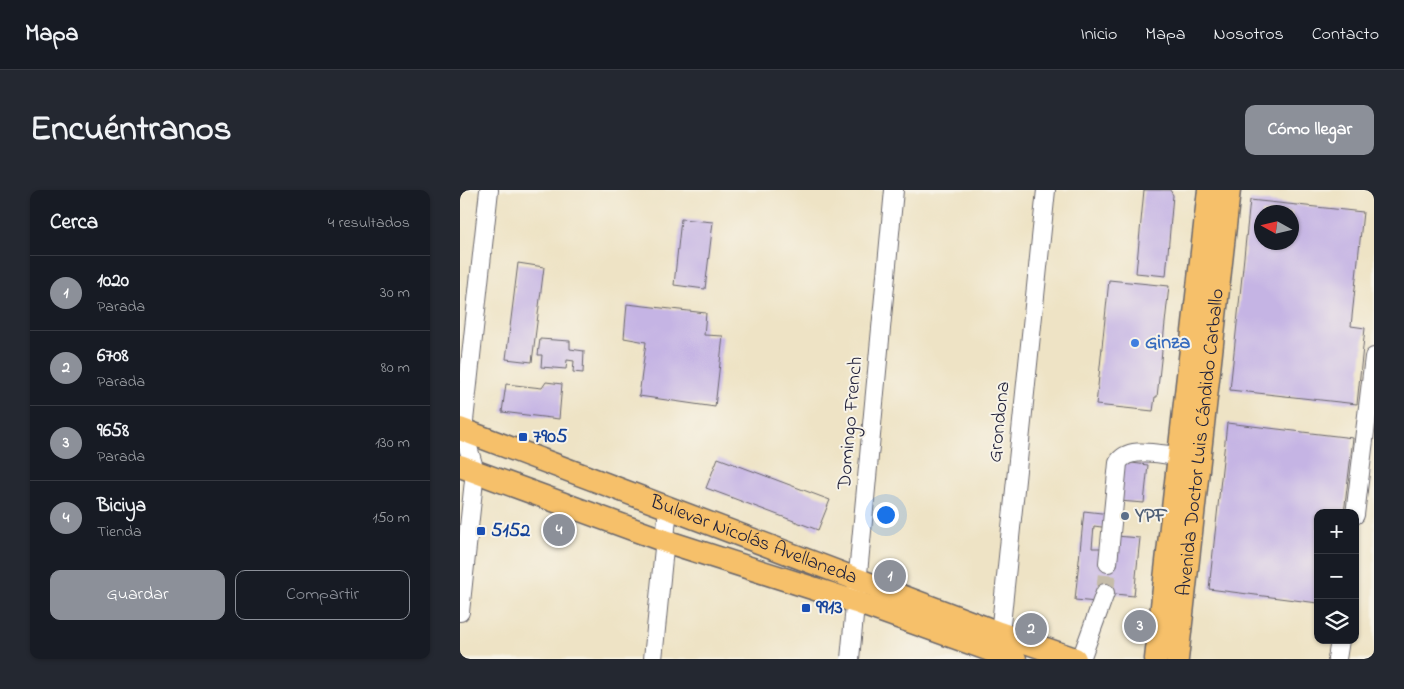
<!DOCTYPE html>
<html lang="es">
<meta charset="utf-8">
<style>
:root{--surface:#171b24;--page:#242831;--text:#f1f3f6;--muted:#9ea1a6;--line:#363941;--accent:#8c9099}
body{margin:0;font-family:"Indie Flower",sans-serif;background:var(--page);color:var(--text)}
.controls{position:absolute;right:15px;bottom:15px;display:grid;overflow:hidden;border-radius:10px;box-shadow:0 1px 4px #0004}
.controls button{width:45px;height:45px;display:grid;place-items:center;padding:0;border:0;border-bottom:1px solid var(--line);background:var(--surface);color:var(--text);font:25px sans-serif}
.compass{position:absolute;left:794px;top:15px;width:45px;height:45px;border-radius:50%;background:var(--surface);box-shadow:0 1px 4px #0004;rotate:278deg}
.you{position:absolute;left:425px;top:324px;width:18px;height:18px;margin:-12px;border:4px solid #fff;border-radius:50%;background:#1a73e8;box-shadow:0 0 0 8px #1a73e833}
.badge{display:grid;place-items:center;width:32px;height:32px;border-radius:50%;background:var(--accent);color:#fff;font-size:16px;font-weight:700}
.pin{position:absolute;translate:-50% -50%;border:2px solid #fff;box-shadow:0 1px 5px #0006}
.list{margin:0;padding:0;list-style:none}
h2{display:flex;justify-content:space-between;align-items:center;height:65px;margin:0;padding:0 20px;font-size:21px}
h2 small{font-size:16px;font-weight:400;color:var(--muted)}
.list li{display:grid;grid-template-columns:32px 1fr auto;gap:15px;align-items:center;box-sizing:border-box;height:75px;padding:0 20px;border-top:1px solid var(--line)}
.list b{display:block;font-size:19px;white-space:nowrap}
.list p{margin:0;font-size:16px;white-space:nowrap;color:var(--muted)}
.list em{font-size:16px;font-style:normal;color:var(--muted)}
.actions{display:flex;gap:10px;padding:15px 20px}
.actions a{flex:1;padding:11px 0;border:1px solid var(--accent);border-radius:10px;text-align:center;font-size:18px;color:var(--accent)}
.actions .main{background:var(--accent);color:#fff}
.icon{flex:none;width:28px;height:28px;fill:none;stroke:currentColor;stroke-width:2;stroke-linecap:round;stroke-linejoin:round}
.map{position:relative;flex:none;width:914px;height:469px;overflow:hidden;border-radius:10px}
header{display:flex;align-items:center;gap:30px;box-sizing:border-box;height:70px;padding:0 25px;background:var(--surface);border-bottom:1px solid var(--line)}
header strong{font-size:24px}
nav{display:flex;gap:28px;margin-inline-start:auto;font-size:18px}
.intro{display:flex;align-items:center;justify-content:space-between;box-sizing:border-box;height:120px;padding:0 30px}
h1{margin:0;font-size:35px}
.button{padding:12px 22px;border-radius:10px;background:var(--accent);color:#fff;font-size:18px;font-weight:700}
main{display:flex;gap:30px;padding:0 30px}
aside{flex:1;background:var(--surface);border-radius:10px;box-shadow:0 1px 4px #0004}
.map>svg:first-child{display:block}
.building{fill:#c5b4e4;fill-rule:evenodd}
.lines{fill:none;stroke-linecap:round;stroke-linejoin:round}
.minor-tunnel{stroke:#c5bca9;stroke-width:18;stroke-dasharray:18 9;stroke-linecap:butt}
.minor-casing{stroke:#69666b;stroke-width:20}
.major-casing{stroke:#69666b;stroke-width:25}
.minor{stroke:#fff;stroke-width:18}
.major{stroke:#f6c06b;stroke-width:22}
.shop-dot{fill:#3f7fe0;stroke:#f7f3e8;stroke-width:2}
.transit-dot{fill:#1a4fb4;stroke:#f7f3e8;stroke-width:2}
.service-dot{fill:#5c6f8a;stroke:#f7f3e8;stroke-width:2}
.labels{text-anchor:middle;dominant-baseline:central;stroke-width:4;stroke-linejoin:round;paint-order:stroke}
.shop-label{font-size:20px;font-weight:bold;fill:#366cbe;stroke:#f7f3e8;text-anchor:start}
.street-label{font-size:20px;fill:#22223b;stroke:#f7f3e8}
.transit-label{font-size:20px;font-weight:bold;fill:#164399;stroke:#f7f3e8;text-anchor:start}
.service-label{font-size:20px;font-weight:bold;fill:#4e5e75;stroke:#f7f3e8;text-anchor:start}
</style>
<header>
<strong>Mapa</strong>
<nav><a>Inicio</a><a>Mapa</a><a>Nosotros</a><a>Contacto</a></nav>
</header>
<div class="intro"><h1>Encuéntranos</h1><a class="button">Cómo llegar</a></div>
<main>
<aside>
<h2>Cerca<small>4 resultados</small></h2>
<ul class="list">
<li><span class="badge">1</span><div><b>1020</b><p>Parada</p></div><em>30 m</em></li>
<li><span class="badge">2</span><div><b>6708</b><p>Parada</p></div><em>80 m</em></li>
<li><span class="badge">3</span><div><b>9658</b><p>Parada</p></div><em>130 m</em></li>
<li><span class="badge">4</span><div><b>Biciya</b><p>Tienda</p></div><em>150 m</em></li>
</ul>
<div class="actions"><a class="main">Guardar</a><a>Compartir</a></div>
</aside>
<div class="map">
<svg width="914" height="469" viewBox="0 0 914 469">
<rect width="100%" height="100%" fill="#f7f3e8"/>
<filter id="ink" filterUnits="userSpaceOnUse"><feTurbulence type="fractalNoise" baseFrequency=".02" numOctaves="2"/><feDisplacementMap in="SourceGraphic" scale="10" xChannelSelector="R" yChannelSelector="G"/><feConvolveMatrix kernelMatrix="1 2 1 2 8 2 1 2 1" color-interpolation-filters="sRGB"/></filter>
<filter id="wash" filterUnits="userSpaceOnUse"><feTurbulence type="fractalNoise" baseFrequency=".0096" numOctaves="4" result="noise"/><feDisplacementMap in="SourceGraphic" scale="20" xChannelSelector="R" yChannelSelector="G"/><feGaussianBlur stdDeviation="1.12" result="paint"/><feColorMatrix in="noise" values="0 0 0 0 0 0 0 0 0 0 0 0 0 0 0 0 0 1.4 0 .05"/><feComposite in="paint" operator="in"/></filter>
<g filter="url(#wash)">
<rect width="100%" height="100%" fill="#eee3c5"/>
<g id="blocks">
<path class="building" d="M684,0H710L713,5L706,86L676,83Z
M790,10L903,22L891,136L905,138L897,214L770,200ZM802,22H832V52H802Z
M221,29L253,32L245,99L214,95Z
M58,73L84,77L72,172L46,169Z
M649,90L709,96L697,207H695L693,221L636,215Z
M167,114L246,123L244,145L263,146L255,217L179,206L186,152L164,148Z
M80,149L110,151V159L124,161L123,183L113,182L114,171L107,170L106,179L81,177L82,165H78Z
M86,192L102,194L99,229L42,222L46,194L82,198Z
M767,233L893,248L884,323H858V413L749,399Z
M258,268L370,310L358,340L246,298Z
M663,272L688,275L684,313L659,311Z
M624,321L650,324L649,338L634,336L632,358H642L656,346L680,348L674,406L637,402V412L615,410Z"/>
</g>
</g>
<g filter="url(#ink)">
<use href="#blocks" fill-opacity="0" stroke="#69666b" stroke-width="1"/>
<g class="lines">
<path class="minor-tunnel" d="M645,403L648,373"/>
<g class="minor-casing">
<path id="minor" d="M895,325L914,167
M648,373L658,273C668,255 700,265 719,266
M0,422L15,281L3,240L29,0
M539,454L586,0
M193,469L208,318
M390,469L434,0
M621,469L645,403
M877,469L880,450"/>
</g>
<g class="major-casing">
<g id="major">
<path id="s1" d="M0,239L539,443L615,469"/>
<path d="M0,276L205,351L396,412L555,469"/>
<path d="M696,469L749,0"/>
<path id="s2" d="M717,469L769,0"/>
</g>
</g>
<use href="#minor" class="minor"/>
<use href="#major" class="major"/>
</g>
</g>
<circle class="shop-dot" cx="675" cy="153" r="5"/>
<g class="transit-dot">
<rect x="58" y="242" width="10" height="10" rx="2.5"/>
<rect x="16" y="336" width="10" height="10" rx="2.5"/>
<rect x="341" y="413" width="10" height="10" rx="2.5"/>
</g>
<circle class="service-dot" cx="665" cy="326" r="5"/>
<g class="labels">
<g class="shop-label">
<text x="685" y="153">Ginza</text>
</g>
<g class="street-label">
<text transform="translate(540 232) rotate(-84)">Grondona</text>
<text transform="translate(391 233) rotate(-85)">Domingo French</text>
<text stroke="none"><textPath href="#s2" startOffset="218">Avenida Doctor Luis Cándido Carballo</textPath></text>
<text stroke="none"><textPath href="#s1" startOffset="314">Bulevar Nicolás Avellaneda</textPath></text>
</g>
<g class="transit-label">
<text x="73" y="247">7905</text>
<text x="31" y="341">5152</text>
<text x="356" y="418">9913</text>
</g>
<g class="service-label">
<text x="675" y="326">YPF</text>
</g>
</g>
</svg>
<div class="controls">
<button>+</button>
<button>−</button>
<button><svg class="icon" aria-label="layers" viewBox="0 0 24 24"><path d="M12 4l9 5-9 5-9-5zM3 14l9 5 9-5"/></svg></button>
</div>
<svg class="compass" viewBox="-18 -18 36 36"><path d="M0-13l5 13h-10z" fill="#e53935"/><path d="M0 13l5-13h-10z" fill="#9ea1a6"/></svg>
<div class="you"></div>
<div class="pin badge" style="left:430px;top:386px">1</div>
<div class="pin badge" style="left:571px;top:439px">2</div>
<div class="pin badge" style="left:680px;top:436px">3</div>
<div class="pin badge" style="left:99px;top:340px">4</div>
</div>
</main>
